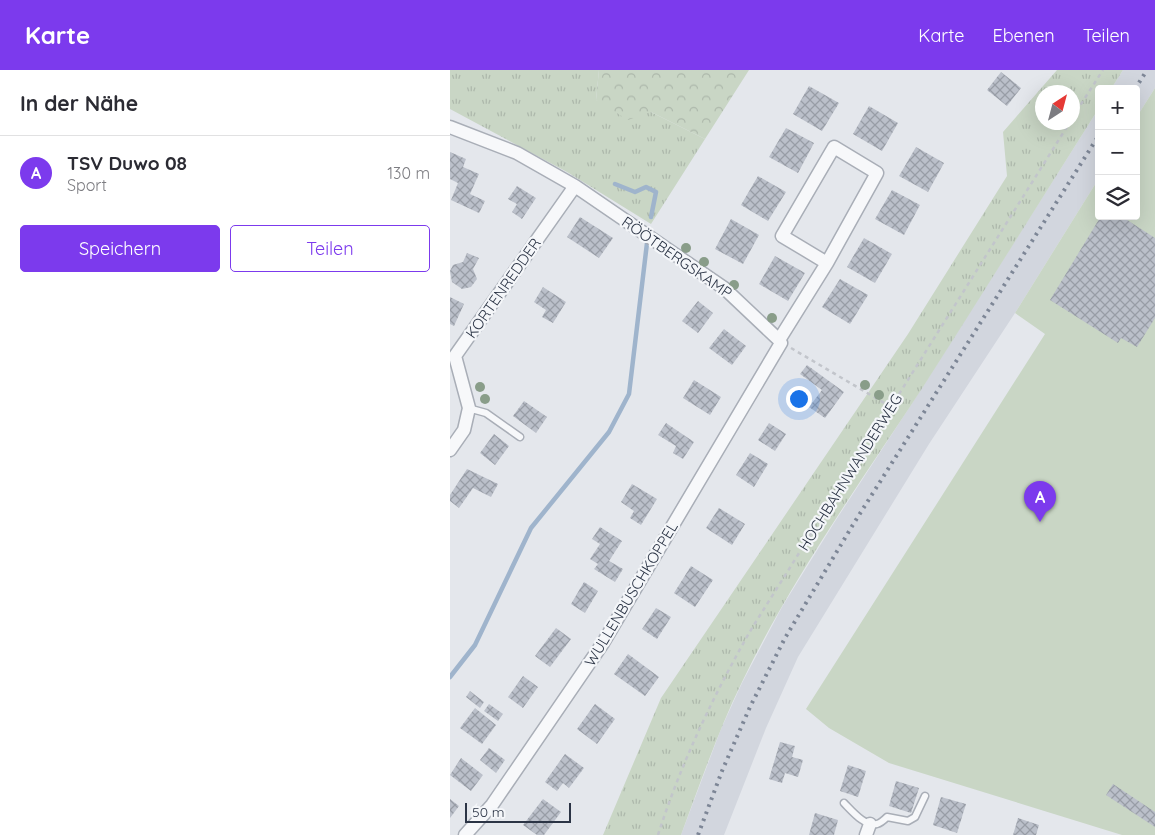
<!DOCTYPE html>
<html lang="de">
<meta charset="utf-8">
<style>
:root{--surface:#fff;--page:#f2f2f3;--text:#2b2b33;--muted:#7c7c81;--line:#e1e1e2;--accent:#7c3aed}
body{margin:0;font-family:Quicksand,sans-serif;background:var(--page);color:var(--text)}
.controls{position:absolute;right:15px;top:15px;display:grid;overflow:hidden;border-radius:5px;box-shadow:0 5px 20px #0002}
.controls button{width:45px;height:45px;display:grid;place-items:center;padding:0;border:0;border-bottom:1px solid var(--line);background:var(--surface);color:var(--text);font:25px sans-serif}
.compass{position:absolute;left:585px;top:15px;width:45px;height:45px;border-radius:50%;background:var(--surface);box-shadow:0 5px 20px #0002;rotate:36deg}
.scale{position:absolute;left:15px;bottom:12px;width:106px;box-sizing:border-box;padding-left:5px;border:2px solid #2b3445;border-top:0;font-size:14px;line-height:18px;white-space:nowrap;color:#2b3445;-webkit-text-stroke:4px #f4f6f9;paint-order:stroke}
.you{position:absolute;left:348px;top:328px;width:18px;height:18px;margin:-12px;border:4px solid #fff;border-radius:50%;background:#1a73e8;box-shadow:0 0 0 8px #1a73e833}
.badge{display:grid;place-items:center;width:32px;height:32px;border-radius:50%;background:var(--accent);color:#fff;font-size:16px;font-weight:700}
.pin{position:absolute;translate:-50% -41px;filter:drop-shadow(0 1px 2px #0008)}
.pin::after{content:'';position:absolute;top:26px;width:18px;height:15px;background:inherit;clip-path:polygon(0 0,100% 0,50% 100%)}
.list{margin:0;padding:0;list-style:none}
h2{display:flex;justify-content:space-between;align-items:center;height:65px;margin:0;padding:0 20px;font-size:21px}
h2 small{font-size:16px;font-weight:400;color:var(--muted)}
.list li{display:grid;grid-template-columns:32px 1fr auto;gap:15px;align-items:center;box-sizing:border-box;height:75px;padding:0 20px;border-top:1px solid var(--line)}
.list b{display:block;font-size:19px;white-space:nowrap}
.list p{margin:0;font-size:16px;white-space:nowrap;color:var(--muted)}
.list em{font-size:16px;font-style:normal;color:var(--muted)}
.actions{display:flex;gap:10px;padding:15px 20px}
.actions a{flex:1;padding:11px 0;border:1px solid var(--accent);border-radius:5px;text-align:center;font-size:18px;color:var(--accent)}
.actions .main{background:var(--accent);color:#fff}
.icon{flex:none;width:28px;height:28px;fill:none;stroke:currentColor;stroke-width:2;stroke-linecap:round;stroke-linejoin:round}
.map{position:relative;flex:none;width:705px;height:765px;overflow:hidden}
header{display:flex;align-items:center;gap:30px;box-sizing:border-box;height:70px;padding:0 25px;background:var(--accent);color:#fff}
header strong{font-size:24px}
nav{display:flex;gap:28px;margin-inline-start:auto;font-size:18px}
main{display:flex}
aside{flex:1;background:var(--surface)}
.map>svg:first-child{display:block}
.built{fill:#d2d6de}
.grass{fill:url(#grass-tufts);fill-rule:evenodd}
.forest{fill:url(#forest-crowns)}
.pitch{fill:#c9d6c5}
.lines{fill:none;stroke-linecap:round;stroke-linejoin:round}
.stream{stroke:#9fb4cc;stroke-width:4.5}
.building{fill:url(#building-cross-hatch)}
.service-casing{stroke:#a9aeb7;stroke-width:9}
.minor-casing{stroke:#a9aeb7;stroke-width:15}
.path{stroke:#c2c5cb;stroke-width:2.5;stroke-dasharray:4 4;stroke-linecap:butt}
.service{stroke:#f7f8fa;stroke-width:6}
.minor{stroke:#f7f8fa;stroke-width:12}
.rail{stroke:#7d8696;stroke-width:4;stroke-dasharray:2.5 5;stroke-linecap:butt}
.tree{fill:#899d89}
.labels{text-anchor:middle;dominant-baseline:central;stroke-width:4.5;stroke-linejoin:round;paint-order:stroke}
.street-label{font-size:15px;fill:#2b3445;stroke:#f4f6f9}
</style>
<header>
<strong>Karte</strong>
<nav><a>Karte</a><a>Ebenen</a><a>Teilen</a></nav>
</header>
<main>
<aside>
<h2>In der Nähe<small></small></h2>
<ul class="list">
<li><span class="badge">A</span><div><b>TSV Duwo 08</b><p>Sport</p></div><em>130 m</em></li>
</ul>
<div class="actions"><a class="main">Speichern</a><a>Teilen</a></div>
</aside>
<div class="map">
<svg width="705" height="765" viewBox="0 0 705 765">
<defs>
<pattern id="grass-tufts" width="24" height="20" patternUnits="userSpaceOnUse" patternTransform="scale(1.25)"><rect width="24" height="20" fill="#c9d6c5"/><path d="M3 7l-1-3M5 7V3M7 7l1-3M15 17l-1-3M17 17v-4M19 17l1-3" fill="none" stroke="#adb8ab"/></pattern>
<pattern id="forest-crowns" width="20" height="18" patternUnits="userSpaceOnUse" patternTransform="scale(1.25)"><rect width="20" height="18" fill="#c9d6c5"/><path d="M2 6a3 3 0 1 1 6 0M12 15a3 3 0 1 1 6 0" fill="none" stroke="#adb8ab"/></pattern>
<pattern id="building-cross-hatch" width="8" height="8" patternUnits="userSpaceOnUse" patternTransform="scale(1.25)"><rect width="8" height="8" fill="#bbc0ca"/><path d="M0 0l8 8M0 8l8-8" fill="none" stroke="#989da6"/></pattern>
</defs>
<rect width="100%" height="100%" fill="#e4e7ec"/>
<path class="built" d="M673,0H705V18L686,48V19H661Z
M649,38V108L565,243L479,374L348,587L316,658L274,765H231L271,659L292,613L332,537L384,453L472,318Z"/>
<path class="grass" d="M0,0H149L146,30L201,42L255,69L201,154L117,102L0,39Z
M607,0H673L661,19H649V38C590,131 532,225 473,317C410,413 342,508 292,612C268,661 250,714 231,765H153L211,628L458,264L557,106L553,62ZM592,22H622V52H592Z"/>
<path class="forest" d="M149,0H299L255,69L201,42L178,50L146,30Z"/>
<path class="pitch" d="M705,18V765H672L439,693L379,658L356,639L595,264L565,243L649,108V146H686V48Z"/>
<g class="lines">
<path class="stream" d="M165,114L185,122L196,117L206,122L201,147
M0,607L25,575L81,458L159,362L179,324L197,173"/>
</g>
<path class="building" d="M551,2L571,18L557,36L537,20Z
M359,16L389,33L372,61L343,44Z
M419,36L448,53L432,81L403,64Z
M336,58L364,73L348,103L319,87Z
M466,77L494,93L478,122L449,106Z
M0,82L16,89L13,97L29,104L20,124L35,131L29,143L1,130L8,113L0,109Z
M308,106L336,122L318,151L291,135Z
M67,116L86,128L72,149L62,142L67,134L58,129Z
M442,120L470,135L454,165L425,149Z
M651,146H671L705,168V248L687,277L671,268L668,273L600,230Z
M130,147L163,168L149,188L117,167Z
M281,149L309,165L293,194L265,179Z
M414,168L442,184L425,213L397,197Z
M17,183L29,188L23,199L27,209L21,217L12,219L2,212L0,201L3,195L13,192Z
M325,186L355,203L338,231L309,214Z
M390,209L418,225L400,254L372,237Z
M93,217L116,232L103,253L92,247L96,240L84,232Z
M0,227L14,234L4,256L0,254Z
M248,231L263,243L248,263L232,251Z
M274,259L296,276L282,295L259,278Z
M357,295L394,322L375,348L359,337L372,320L350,304Z
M244,310L271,327L260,345L233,328Z
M74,331L97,347L86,363L63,346Z
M216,353L244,372L233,389L223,383L226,376L208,365Z
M319,353L336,364L325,381L308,370Z
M44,364L59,376L45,395L30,383Z
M300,383L318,394L304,417L286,405Z
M17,399L48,414L41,427L23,418L9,438L0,431V425Z
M182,414L207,429L191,455L180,448L184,441L171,432Z
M269,438L295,454L282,475L256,458Z
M150,457L172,471L159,491L173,499L165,512L144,499L148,494L140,489L150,474L142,469Z
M241,496L263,510L245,537L224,523Z
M134,512L148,521L135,543L121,534Z
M206,538L221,547L207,569L192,559Z
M106,558L121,569L100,597L85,586Z
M178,584L209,607L195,626L164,604Z
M73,606L88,617L73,638L58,627Z
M20,621L34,632L30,638L16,627Z
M39,634L53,644L48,651L34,641Z
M145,634L165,649L147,674L127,659Z
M25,638L46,655L32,674L10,658Z
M330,672L345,676L342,687L353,690L348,707L335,703L332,713L319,709Z
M39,678L55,690L46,703L30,690Z
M115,684L134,698L119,718L113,713L107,721L95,712Z
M11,688L33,705L21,721L0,705Z
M398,695L416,701L408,727L390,721Z
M446,711L469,718L461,743L439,736Z
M663,714L705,742V757L656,725Z
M491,727L516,734L507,763L483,755Z
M0,729L9,736L0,748Z
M93,729L111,742L94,765H87L73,755Z
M365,743L388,750L384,765H359Z
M568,748L589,755L586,765H563Z"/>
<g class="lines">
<g class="service-casing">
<path id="service" d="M18,338L36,343L70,367
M394,733C402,741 415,757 427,754C431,753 434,750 437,747L458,751L465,747L475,726"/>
</g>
<g class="minor-casing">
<path id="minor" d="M0,57L67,83L125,116L274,218L329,270L331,273L153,573L42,735L15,765
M329,270L377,193L427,103L384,77L332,166L377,193
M0,380L14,360L19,338L5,286L125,116
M416,765L420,754"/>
</g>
<path class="path" d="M622,48L653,0
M341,278L441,337
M208,765C231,693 264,624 302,558L620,52"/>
<use href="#service" class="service"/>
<use href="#minor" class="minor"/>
<path class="rail" d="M685,19L697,0
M248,765L272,701L300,637L335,568L404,453L649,65"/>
</g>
<g class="tree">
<circle cx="236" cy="178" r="5"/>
<circle cx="254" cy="192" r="5"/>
<circle cx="284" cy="215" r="5"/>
<circle cx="322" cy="248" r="5"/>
<circle cx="415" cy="315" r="5"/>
<circle cx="30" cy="317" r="5"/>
<circle cx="429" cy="325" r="5"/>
<circle cx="35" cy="329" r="5"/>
</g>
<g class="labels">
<g class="street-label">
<text transform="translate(227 187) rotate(35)">RÖÖTBERGSKAMP</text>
<text transform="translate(53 218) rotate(-55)">KORTENREDDER</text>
<text transform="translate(400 402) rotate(-58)">HOCHBAHNWANDERWEG</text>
<text transform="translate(181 524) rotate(-59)">WULLENBUSCHKOPPEL</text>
</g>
</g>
</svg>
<div class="controls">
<button>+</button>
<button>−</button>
<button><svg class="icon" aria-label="layers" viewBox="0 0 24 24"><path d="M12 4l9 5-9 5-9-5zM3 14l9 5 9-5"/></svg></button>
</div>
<svg class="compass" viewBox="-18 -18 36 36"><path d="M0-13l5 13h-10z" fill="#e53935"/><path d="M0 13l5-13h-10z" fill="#7c7c81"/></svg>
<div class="scale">50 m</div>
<div class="you"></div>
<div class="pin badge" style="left:590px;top:452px">A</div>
</div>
</main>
